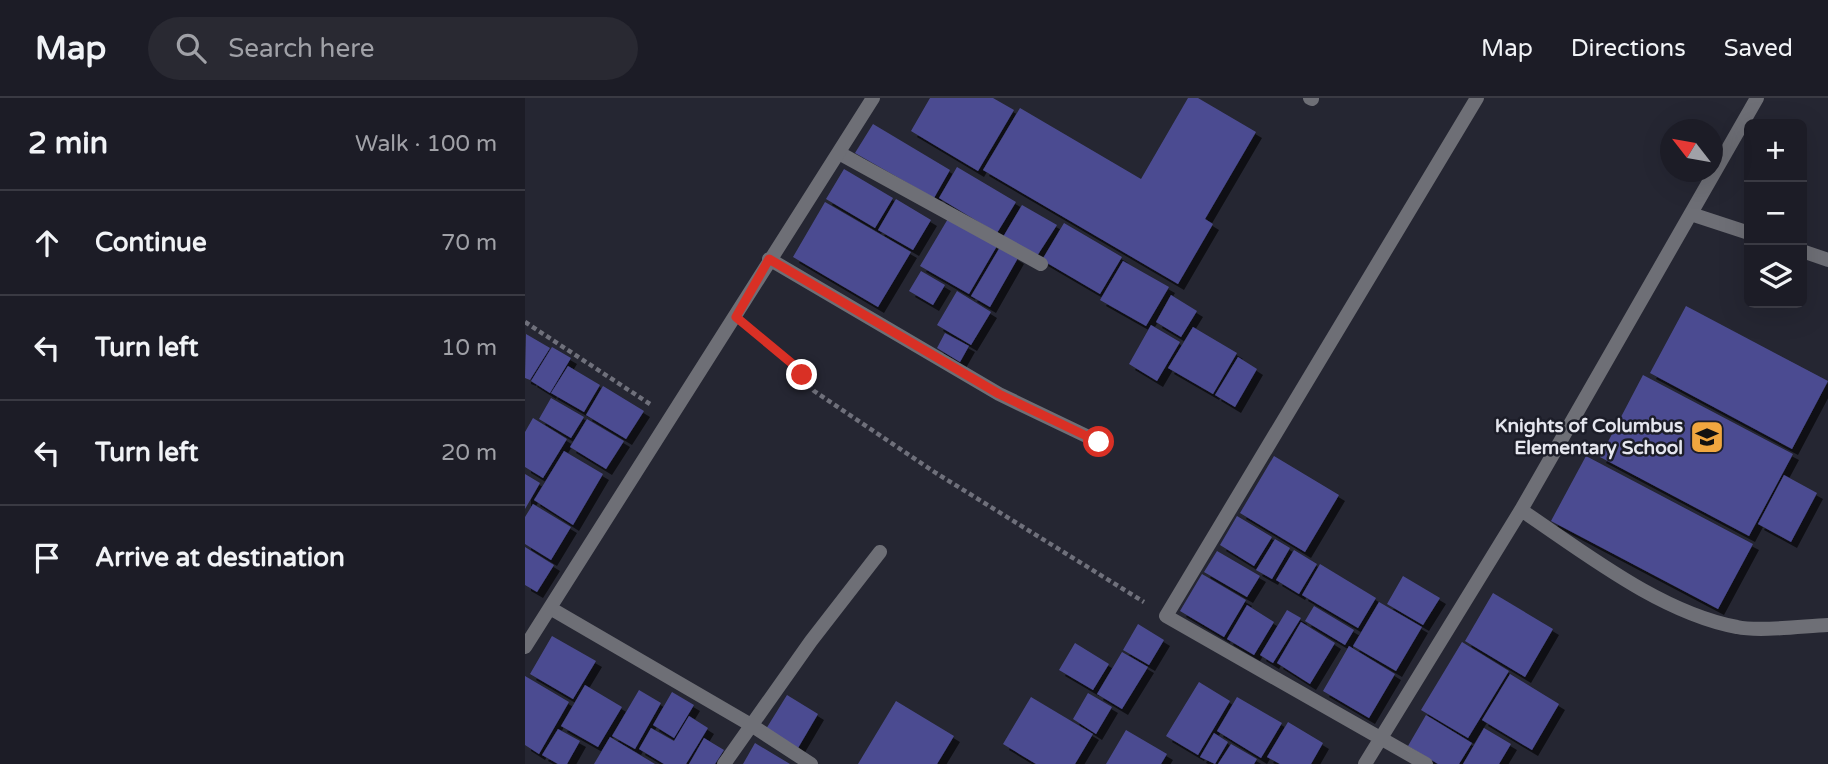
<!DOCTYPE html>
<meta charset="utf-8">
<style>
:root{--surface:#1c1c26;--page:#292932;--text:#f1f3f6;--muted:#a0a1a7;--line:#3a3a43}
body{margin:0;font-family:"Varela Round",sans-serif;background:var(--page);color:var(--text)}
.controls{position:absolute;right:21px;top:21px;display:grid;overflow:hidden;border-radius:10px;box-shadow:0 7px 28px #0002}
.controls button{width:63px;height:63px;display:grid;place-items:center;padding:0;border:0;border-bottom:2px solid var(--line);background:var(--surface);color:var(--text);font:35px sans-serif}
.compass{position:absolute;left:1135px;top:21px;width:63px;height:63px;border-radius:50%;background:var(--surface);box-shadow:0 7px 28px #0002;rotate:301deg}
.stop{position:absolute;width:21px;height:21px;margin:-16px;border:5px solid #d93025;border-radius:50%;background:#fff}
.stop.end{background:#d93025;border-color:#fff;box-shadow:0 2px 7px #0008}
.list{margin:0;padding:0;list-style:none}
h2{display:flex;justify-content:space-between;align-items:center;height:91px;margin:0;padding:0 28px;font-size:30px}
h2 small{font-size:23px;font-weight:400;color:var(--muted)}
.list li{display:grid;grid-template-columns:46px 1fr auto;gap:21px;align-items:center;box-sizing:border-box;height:105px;padding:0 28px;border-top:2px solid var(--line)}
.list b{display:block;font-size:26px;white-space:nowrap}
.list em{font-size:23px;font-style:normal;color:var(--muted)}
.icon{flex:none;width:38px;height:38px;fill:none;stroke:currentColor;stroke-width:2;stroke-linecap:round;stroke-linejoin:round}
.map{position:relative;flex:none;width:1303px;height:666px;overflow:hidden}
header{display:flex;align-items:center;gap:42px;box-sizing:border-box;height:98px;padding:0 35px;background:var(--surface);border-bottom:2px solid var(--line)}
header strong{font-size:33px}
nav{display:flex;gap:38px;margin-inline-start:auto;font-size:24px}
.search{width:490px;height:63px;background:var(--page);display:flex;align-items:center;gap:18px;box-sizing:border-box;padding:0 24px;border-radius:38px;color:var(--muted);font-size:26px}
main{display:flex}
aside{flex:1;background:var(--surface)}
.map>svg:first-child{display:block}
.building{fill:#4c4c91;filter:url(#shadow)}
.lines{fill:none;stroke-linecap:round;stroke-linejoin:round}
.path{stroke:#6f707b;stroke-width:4.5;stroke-dasharray:5 3.5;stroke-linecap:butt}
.lane{stroke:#6e6f76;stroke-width:14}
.street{stroke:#6e6f76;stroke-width:14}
.route{stroke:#d93025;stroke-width:9}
.labels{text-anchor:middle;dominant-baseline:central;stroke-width:5;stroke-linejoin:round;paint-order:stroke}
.poi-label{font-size:19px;font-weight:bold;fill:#e5e6ee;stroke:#1c1d28;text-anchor:end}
</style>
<header>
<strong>Map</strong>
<div class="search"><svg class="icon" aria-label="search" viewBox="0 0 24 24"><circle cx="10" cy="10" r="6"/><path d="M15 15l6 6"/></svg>Search here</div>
<nav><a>Map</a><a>Directions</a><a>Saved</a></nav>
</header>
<main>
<aside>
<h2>2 min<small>Walk · 100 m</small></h2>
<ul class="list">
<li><svg class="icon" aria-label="ahead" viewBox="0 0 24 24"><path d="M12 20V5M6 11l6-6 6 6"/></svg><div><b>Continue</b></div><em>70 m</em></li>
<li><svg class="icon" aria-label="left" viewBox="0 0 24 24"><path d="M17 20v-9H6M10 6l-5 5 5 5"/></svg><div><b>Turn left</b></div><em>10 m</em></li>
<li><svg class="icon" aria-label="left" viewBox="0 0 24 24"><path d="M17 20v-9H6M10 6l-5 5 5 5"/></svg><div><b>Turn left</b></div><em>20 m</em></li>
<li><svg class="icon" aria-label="arrive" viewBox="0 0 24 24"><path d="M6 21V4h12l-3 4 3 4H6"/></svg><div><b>Arrive at destination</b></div></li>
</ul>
</aside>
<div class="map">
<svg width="1303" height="666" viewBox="0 0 1303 666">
<defs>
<filter id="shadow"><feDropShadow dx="6" dy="6" stdDeviation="0" flood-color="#0009"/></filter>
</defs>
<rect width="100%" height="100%" fill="#252632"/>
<path class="building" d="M405,0H468L489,12L453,73L386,33Z
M663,0H673L731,34L680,121L688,126L653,186L458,72L495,10L616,81Z
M348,26L425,72L409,100L330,55Z
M432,69L491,104L472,135L414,100Z
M319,71L368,100L350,130L301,101Z
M371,101L406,122L388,152L353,132Z
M300,104L386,154L353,209L268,159Z
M497,107L532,127L512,158L478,139Z
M424,119L472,148L444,196L395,168Z
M539,125L597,159L575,196L517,162Z
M475,149L493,160L465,209L446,198Z
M598,163L644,189L621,228L575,202Z
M396,173L420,187L408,207L384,193Z
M432,193L466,214L446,247L412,227Z
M646,197L672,213L656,239L631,224Z
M1161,208L1303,283L1267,351L1125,275Z
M626,227L655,244L632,283L604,266Z
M668,229L712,255L688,296L643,270Z
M420,235L444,248L435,264L412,250Z
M1,236L25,250L5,282L0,280Z
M27,249L46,260L25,295L6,283Z
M713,259L732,271L710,309L690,297Z
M43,268L75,287L59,314L26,295Z
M1118,277L1268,356L1224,438L1075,359Z
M78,288L119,313L101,341L61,317Z
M26,300L59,319L46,340L14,321Z
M8,320L42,341L18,380L0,369V334Z
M62,321L99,343L81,371L45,349Z
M39,353L78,376L48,427L9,402Z
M749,358L814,397L780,454L715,415Z
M1061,358L1228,446L1193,511L1026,423Z
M0,376L15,385L0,411Z
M1259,377L1292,395L1266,444L1233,426Z
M8,406L46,429L26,462L0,446V419Z
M712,418L747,439L729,468L695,447Z
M750,441L765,450L747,481L731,472Z
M0,449L29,467L12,494L0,487Z
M769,452L792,466L774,496L751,482Z
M692,453L735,478L722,499L679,474Z
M795,466L851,500L833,530L777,497Z
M677,476L721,502L699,539L655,513Z
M878,478L915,500L898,527L862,506Z
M968,495L1028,531L1000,579L940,543Z
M854,504L897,529L871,573L828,548Z
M722,507L749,524L729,557L702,541Z
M789,508L829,532L820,547L780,523Z
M762,512L776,520L748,565L735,557Z
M776,524L810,545L785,586L752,565Z
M613,526L639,542L624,567L598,552Z
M27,538L71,563L48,601L5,576Z
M937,544L984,573L943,640L896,612Z
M550,545L584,566L568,592L534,572Z
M824,548L870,576L844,620L798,593Z
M597,554L623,569L597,611L572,596Z
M985,576L1034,606L1007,652L957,622Z
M0,578L44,604L14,656L0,647Z
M674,584L705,603L673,657L641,638Z
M60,587L97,609L73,649L36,628Z
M114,592L136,605L110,651L87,638Z
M147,594L169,607L149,640L128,627Z
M563,595L587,609L571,636L548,621Z
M262,597L293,616L273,650L241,631Z
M506,599L568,636L550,666H511L478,646Z
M712,599L757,625L736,660L692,633Z
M371,603L429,638L412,666H333Z
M901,617L947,645L934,666H913L883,648Z
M164,618L183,630L161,666H139L114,651L126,630L149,643Z
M763,624L798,645L786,666H755L742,659Z
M959,630L986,646L974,666H938Z
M33,631L55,643L42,666H33L17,657Z
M601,632L642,656L636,666H581Z
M689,635L703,644L690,666L675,659Z
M85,639L130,666H69Z
M179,640L199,652L190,666H164Z
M230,645L265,666H218Z
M706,646L732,661L729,666H693Z"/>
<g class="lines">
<path class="path" d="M0,224L125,306
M228,233L270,268L289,293L411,375L619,504"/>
<path class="lane" d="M314,55L516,166"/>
<path class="street" d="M785,0L787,1
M1166,116L1224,135
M1277,153L1303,162
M244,161L474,296L574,344
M996,412C1060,455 1136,515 1212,529C1234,534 1279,528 1303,527
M25,510L226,627L286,666
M0,549L348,0
M199,666L286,543L355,454
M840,666L996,412L1232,0
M901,666L641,518L952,0"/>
</g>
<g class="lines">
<path class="route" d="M277,277L270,268L211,219L244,161L474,296L574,344"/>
</g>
<defs>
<g id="school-square" transform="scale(1.75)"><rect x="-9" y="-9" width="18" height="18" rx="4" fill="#f0a63f" stroke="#1c1d28"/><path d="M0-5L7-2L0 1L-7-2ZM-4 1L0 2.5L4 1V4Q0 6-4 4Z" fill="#111"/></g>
</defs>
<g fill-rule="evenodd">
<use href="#school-square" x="1182" y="339"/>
</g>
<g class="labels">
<g class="poi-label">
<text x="1158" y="328">Knights of Columbus<tspan x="1158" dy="22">Elementary School</tspan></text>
</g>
</g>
</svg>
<div class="controls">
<button>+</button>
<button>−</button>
<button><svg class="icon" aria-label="layers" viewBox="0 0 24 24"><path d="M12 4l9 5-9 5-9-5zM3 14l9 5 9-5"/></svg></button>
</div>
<svg class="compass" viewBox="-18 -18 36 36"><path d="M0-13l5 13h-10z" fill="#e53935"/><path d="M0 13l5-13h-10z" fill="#a0a1a7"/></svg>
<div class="stop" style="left:574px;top:344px"></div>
<div class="stop end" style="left:277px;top:277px"></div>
</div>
</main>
